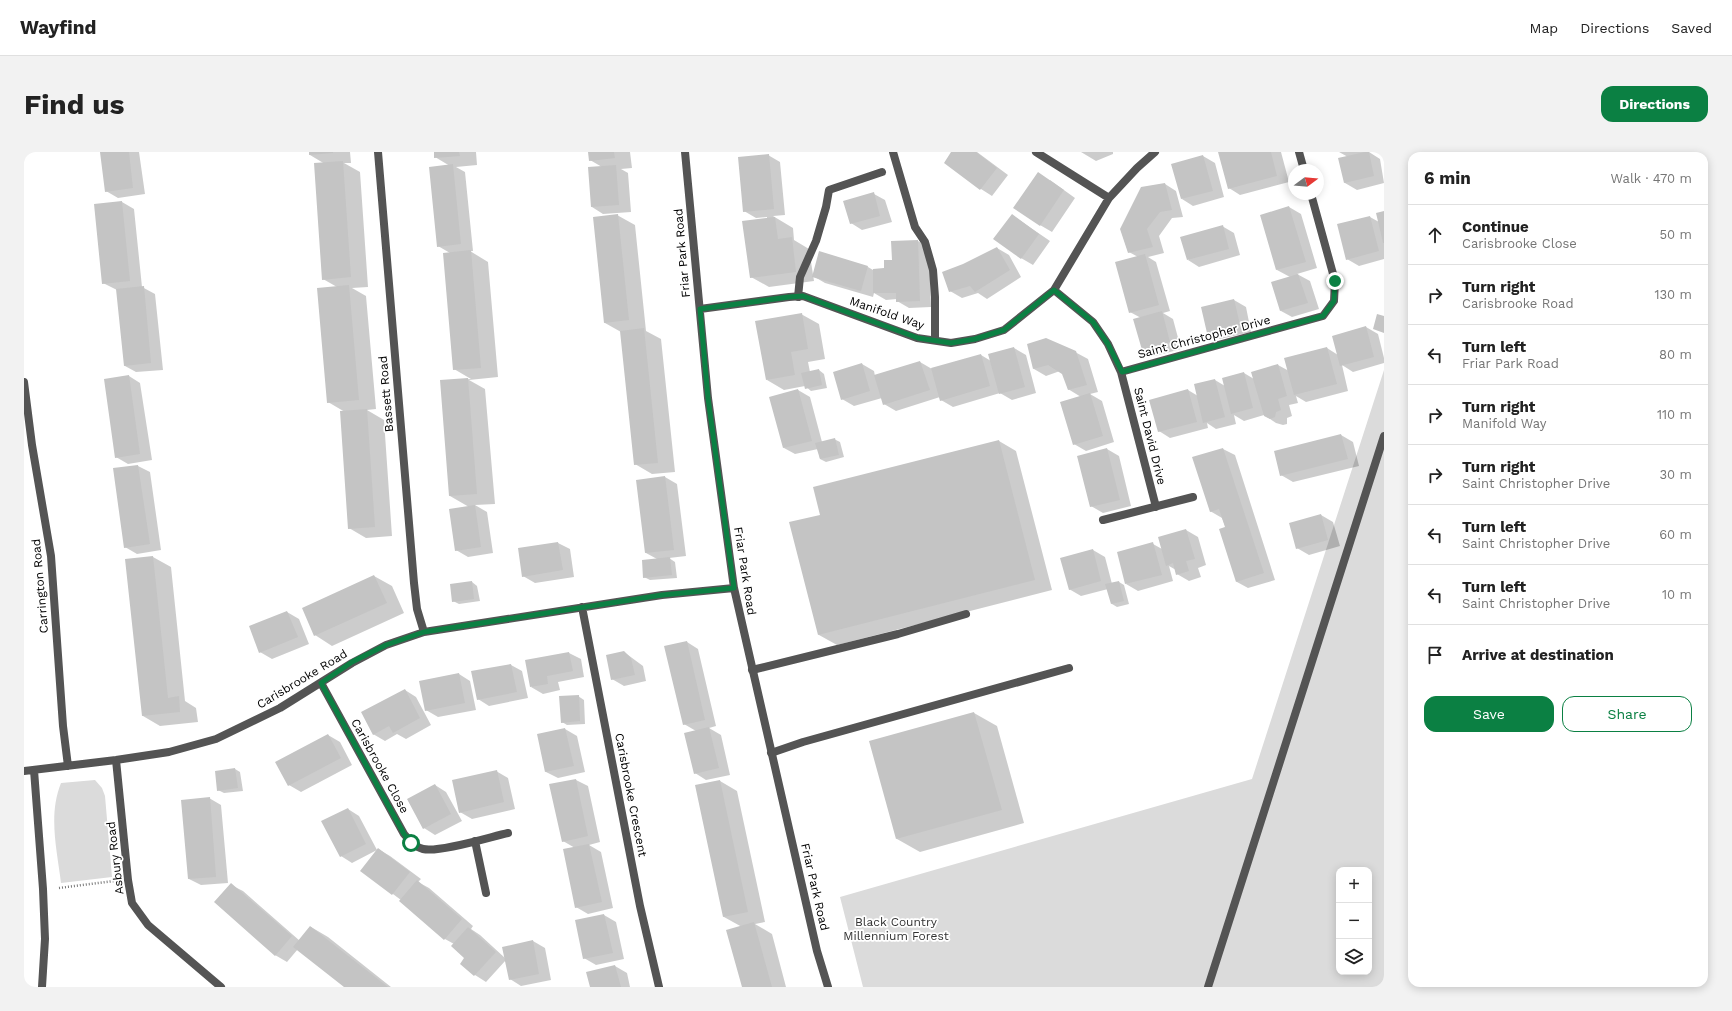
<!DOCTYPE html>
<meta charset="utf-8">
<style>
:root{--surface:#fff;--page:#f2f2f2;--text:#222;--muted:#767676;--line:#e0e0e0;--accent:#0b8043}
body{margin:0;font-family:"Work Sans",sans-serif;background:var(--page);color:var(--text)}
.controls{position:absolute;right:12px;bottom:12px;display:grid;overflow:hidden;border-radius:8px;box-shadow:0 2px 10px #0003}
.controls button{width:36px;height:36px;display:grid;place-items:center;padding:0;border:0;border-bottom:1px solid var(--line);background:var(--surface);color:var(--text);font:20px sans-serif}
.compass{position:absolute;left:1264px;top:12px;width:36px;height:36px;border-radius:50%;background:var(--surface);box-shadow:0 2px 10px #0003;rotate:74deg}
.stop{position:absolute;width:12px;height:12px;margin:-9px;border:3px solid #0b8043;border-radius:50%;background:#fff}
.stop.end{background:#0b8043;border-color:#fff;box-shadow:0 1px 4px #0008}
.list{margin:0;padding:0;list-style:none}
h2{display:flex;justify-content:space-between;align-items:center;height:52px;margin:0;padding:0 16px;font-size:17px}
h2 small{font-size:13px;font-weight:400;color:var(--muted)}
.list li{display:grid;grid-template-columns:26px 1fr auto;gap:12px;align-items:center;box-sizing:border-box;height:60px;padding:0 16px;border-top:1px solid var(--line)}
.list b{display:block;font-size:15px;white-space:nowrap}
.list p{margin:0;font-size:13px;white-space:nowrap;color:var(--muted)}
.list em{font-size:13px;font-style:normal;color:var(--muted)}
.actions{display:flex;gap:8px;padding:12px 16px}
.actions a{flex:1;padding:9px 0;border:1px solid var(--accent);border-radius:12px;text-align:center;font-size:14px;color:var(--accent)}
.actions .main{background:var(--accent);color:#fff}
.icon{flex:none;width:22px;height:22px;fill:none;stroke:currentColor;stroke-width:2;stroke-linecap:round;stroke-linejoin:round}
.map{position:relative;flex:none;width:1360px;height:835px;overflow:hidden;border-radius:12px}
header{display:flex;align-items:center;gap:24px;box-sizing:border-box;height:56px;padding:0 20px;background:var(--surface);border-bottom:1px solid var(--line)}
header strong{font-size:19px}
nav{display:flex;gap:22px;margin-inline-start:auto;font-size:14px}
.intro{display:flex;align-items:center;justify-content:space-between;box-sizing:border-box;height:96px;padding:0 24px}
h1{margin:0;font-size:28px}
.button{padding:10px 18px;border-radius:12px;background:var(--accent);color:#fff;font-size:14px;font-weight:700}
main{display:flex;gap:24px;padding:0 24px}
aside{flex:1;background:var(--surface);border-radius:12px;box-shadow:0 2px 10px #0003}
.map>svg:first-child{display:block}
.green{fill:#dbdbdb;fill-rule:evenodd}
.shadow{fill:#0003}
.building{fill:#c4c4c4}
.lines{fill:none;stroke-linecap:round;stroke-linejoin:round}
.path{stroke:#767676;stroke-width:2.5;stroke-dasharray:1 2;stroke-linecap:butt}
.service{stroke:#545454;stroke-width:8}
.minor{stroke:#545454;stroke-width:8}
.route{stroke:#0b8043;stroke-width:5}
.labels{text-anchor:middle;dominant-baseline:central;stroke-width:3.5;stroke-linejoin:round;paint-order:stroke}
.street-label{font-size:12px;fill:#000;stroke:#fff}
.park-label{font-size:12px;fill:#323232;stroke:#fff}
</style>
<header>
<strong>Wayfind</strong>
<nav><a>Map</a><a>Directions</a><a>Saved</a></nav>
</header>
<div class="intro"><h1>Find us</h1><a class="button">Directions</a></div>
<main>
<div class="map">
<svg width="1360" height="835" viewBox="0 0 1360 835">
<rect width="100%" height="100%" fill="#fff"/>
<path class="green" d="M1360,218V835H839L816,745L1228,627ZM1315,718H1345V820H1315Z
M71,628L78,636L81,644L88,725L37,731C33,698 24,663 37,631Z"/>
<path class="shadow" d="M77,0H115L121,42L94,46L82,39Z
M286,0H326L327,11H320L336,20L344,135L328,136L342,144L352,257L343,258L360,268L368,384L342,386L325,376L321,260L304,250L313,135L299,127L301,12L286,3Z
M411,0H452L453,13L432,15L441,20L449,99H446L464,110L474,225L445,228L461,237L471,352L451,353L463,360L469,401L444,405L432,398L445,355L426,344L417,229L447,227L430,217L426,101L414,94L426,14L411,5Z
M565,0H606L608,16L597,17L604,21L607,60L579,62L568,55L578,15L566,8Z
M929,0H953L984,23L968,44L957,37L921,10Z
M1057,0H1089V2L1072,9Z
M1198,0H1257L1265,30L1216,43L1205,36Z
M1315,0H1347H1345L1356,7L1360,31L1333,38L1321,31L1316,7L1324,5Z
M744,3L756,10L761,63L749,64L769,76L770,88L785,97L790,129L745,135L727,125L743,67V65L732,66L720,59Z
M1179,4L1191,11L1200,45L1169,54L1158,47Z
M1026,28L1051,46L1028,80L1016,73Z
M1141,32L1152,39L1159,65L1148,66L1135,84L1140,101L1124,105L1132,110L1146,159L1139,161L1149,167L1157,197L1131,204L1119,197L1117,166L1106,160L1114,105L1105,100Z
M850,42L861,48L868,70L838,78L827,71Z
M98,50L110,57L118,135L131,142L139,218L112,220L101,214L93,138L79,131Z
M1265,55L1277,62L1293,116L1273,122L1286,129L1295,157L1268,165L1257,159L1266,125L1253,118Z
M1360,60V107L1335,114L1323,107L1346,65L1355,70Z
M593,63L611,73L622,179L637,187L651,320L628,322L611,312L597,180L581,171Z
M988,63L1026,89L1009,113L997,106Z
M1198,74L1210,81L1216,103L1175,115L1164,108Z
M894,89L905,96L907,155L885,156L873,149V147L862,148L850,141L849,145L801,131L789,124L844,115L849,118L861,117Z
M973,96L985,103L997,125L963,147L954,141L938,146L926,139L940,113Z
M1210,148L1222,155L1227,180L1196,187L1184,180Z
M777,162L795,172L801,207L784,210L786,220L795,218L800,222L803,236L787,239L781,234L760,238L743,228Z
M1342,175L1354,182L1360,206V211L1329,220L1318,213L1324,239L1282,250L1272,244L1274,251L1265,253L1268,264L1263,266V272L1259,273L1252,271L1240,263L1220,269L1210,263L1212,272L1192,277L1183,271L1184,276L1146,286L1135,279L1164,238L1174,244L1191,228L1201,234L1220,221L1230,227L1254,213L1265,219L1303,196L1314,203Z
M1004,193L1051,200L1064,207L1074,240L1066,242L1078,249L1090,290L1062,299L1050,292L1057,245L1044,237L1039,221L1036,219L1022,224L1010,217Z
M990,196L1002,203L1012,241L988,248L976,241L929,255L917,248L916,245L872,259L860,252L858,246L830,254L818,247L838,212L850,219L851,224L896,210L908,217L957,203L967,209Z
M105,224L116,231L128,308L104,312L92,305Z
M774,238L786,245L798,290L810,287L816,290L820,305L802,310L796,307L794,297L771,302L760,296Z
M1317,283L1329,290L1335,314L1269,330L1257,323Z
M975,289L992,299L1028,438L813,493L795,483L797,363Z
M1083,297L1095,304L1107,354L1079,361L1067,354Z
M1199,297L1211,303L1251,428L1224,436L1213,430L1202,376L1198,366L1186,359Z
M114,314L126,320L137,398L113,402L101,395L90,317Z
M641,325L653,332L662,404L645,406L651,410L653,426L626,428L620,425L633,407L622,401L613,329Z
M1297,363L1309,370L1316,394L1285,403L1273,396Z
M1162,378L1174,385L1182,413L1174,416L1177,425L1165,429L1153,422L1152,418L1145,414L1149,429L1114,439L1102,432L1129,392L1138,397Z
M534,391L546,397L550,425L511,431L499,424L495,397Z
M1069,398L1081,405L1088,432L1095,430L1100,433L1105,452L1093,455L1088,452L1084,437L1057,444L1045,437Z
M129,405L147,415L161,549L172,556L174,570L136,574L119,564Z
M350,424L368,434L380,461L308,494L291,483Z
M448,430L453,434L456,449L435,452L429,449Z
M263,460L275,467L285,492L248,507L236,500Z
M663,490L674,497L692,574L685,576L697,583L706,623L682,628L671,621L672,579L660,572Z
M600,500L619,514L622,529L600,534L588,527Z
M545,501L557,507L560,525L534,530L536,538L519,542L507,535Z
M487,513L498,519L504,546L465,554L454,547Z
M435,522L446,529L452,558L414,565L402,558Z
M381,538L392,545L407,573L382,587L373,582L361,589L349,582Z
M554,544L560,548L561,572L543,573L538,570Z
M950,561L973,574L1000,671L896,700L873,687L846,590Z
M541,577L553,584L561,620L534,626L522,620L514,583Z
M304,583L316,590L328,613L277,640L265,633Z
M211,617L216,620L219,639L200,641L194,638Z
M472,619L484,626L491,657L448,667L436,660Z
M552,628L564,634L576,690L565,693L577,700L589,756L564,762L552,755L551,696L539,689L527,633Z
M696,629L713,639L741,770L731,772L748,782L762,835H719L718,775L700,765Z
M411,633L422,640L438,669L411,683L400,676Z
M185,646L197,653L204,731L177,733L165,727Z
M324,657L335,664L353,698L354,697L366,704L397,727L394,730L405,736L449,774L447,777L456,783L481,806L509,789L521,796L527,828L497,834L486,827L482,808L462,830L451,823L442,806L430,792L421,787L377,748L338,719L353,698L328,711L317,704Z
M207,733L219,739L276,789L287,775L304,785L367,835H322L274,797L263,810L251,803Z
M580,763L592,770L600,807L572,813L560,806L552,769Z
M591,814L603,821L606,835H567Z"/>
<path class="building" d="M76,0H105L109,36L81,40Z
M285,0H309V1L285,3Z
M410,0H435L436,4L410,6Z
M564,0H590L591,6L565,9Z
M927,0H952L973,16L956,38L920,11Z
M1194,0H1247L1253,24L1204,37Z
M1341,0H1345L1350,24L1320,31L1314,6Z
M745,2L750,57L719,60L714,5Z
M1179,3L1189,39L1157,47L1147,12Z
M319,9L327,125L298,128L290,11Z
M429,12L437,92L413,95L405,15Z
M592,13L595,53L567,55L564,15Z
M1014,20L1040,38L1016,74L989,56Z
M1141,31L1148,58L1136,60L1123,77L1129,95L1104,101L1096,77L1117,35Z
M850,40L856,64L826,72L819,49Z
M98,49L106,129L78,132L70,52Z
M1265,54L1282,110L1252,118L1236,63Z
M1360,59V91H1359L1352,61Z
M594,62L605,168L580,171L569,65Z
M988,62L1015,82L997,107L969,87Z
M1346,64L1355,99L1322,108L1313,72Z
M751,65L754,87L768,85L772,120L726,126L718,69Z
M1199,73L1205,97L1163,108L1156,85Z
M894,88L896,149L872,150V141H849V117L860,116V108H868L867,89Z
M973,95L986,118L951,140L946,134L925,140L918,120L939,112Z
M447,98L457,216L429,218L419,101Z
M795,99L844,114L837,139L788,125Z
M1121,102L1135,153L1105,161L1091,110Z
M1274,122L1284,151L1256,159L1247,130Z
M325,133L335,248L303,251L293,136Z
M120,134L127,211L100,214L92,137Z
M1210,147L1216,173L1183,181L1177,155Z
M1138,159L1146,190L1118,198L1109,167Z
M778,161L784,197L767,200L771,223L742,228L731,169Z
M1353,162L1360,164V181L1349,177Z
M1342,174L1350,205L1316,214L1308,184Z
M620,176L634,311L610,313L596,179Z
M1022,186L1052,199L1063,233L1044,238L1038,222L1024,213L1009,217L1003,192Z
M990,195L1001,235L975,242L964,202Z
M1303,195L1313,232L1270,243L1260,206Z
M957,202L966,234L916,249L907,216Z
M896,209L906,238L859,253L850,223Z
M838,211L846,239L817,248L809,220Z
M1254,212L1263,244L1254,247L1257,258L1252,260L1251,265L1246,267L1240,264L1227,220Z
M795,217L798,233L781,237L777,221Z
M1220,220L1229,256L1207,262L1198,226Z
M105,223L116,302L91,306L80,227Z
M444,226L453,342L425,344L416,228Z
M1191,227L1201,265L1179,271L1170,232Z
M774,237L788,289L759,296L745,245Z
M1164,237L1173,270L1134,280L1125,248Z
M1066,241L1079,284L1049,293L1036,250Z
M343,257L351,375L324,377L316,259Z
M1317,282L1324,307L1256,324L1250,299Z
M811,286L815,303L796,307L791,291Z
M975,288L1011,428L794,483L765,370L796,363L789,335Z
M1083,296L1096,348L1066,355L1053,304Z
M1199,296L1240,421L1212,430L1195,377L1201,375L1195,357L1186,360L1168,305Z
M114,313L126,392L100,396L89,316Z
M641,324L650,398L621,401L612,328Z
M451,353L457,395L431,399L425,357Z
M1297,362L1304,388L1272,397L1265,371Z
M1162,377L1171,407L1162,409L1165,419L1152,423L1149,411L1142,414L1134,385Z
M534,390L539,418L498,425L494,396Z
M1129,390L1138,423L1101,432L1093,400Z
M1069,397L1077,429L1045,438L1036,406Z
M129,404L144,546L155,544L156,560L118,564L101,407Z
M646,405L648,423L619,426L618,408Z
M350,423L363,451L290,484L278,456Z
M448,429L450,447L428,450L426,432Z
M1095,429L1100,449L1087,452L1081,432Z
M263,459L274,485L235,501L225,474Z
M663,489L681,568L659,573L640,494Z
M600,499L607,506L611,523L587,528L582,503Z
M545,500L549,519L523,524L524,532L506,535L501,508Z
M487,512L493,540L453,548L447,519Z
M435,521L441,551L401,559L395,529Z
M381,537L396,566L369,581L365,574L349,583L337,560Z
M555,543L556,569L537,571L535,544Z
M950,560L978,658L872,687L845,589Z
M685,575L695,616L670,622L660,581Z
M541,576L550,614L521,620L513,582Z
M304,582L317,606L264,634L251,610Z
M211,616L214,636L193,639L191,619Z
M473,618L480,650L435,661L428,628Z
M552,627L564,684L538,690L525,632Z
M696,628L724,760L699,765L671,633Z
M411,632L427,662L399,677L383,647Z
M186,645L192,725L164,727L157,648Z
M324,656L342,692L316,705L297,669Z
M565,692L578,750L551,756L539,697Z
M354,696L386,720L368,743L336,719Z
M393,728L438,767L420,788L375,749Z
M207,731L268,784L251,804L190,750Z
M580,762L589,801L559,807L551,768Z
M730,770L748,835H718L702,778Z
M286,774L364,835H320L269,795Z
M444,775L472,800L450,824L436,812L440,806L427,794Z
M509,788L515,822L485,828L478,795Z
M591,813L597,835H566L562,820Z"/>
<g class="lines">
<path class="path" d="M35,736L90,729"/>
<path class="service" d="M869,0L891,75L901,90L909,118L911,145V188
M774,145L776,125L792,89L802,55L805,38L858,20
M728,518L874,482L942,462
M747,601L779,590L1045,516
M1184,835L1360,284"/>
<path class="minor" d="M354,0L390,431L393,457L400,480
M661,0L684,246L710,436L793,799L804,835
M1012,0L1085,46
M1275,0L1280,18
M1030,138L1069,170L1084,192L1097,220L1299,164L1310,149L1311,129L1287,42
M676,157L765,145L779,144L893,186L927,191L951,187L980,178L1030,138L1085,46L1113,16L1131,0
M1097,220L1132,355
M0,230L8,293L27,404L39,574L44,614
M1079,368L1169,345
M558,455L616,754L635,835
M297,531L380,682C385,688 391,695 399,697C415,701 466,685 484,681
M92,608L104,728L108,751L124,773L197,835
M10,618L19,737L21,787L18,835
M0,619L92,608L145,600L192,587L256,556L328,511L362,493L400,480L638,443L710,436
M451,689L462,741"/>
</g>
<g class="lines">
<path class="route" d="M387,691L380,682L297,531L328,510L362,493L400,480L638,443L710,436L684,246L676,157L765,145L779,144L894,186L927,191L951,187L980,178L1030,138L1069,170L1084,192L1098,220L1299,164L1310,149L1311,129"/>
</g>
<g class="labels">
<g class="street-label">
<text transform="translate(658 101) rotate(-95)">Friar Park Road</text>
<text transform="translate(863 161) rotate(19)">Manifold Way</text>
<text transform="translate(1180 185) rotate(-15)">Saint Christopher Drive</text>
<text transform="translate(362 242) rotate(-95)">Bassett Road</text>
<text transform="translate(1126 284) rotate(76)">Saint David Drive</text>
<text transform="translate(721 419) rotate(81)">Friar Park Road</text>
<text transform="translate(16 434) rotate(-95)">Carrington Road</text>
<text transform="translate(278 527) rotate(-31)">Carisbrooke Road</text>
<text transform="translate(356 614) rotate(61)">Carisbrooke Close</text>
<text transform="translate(607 643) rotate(79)">Carisbrooke Crescent</text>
<text transform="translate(91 706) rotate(-97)">Asbury Road</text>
<text transform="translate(791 735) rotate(77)">Friar Park Road</text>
</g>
<g class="park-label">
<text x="872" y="770">Black Country<tspan x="872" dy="14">Millennium Forest</tspan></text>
</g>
</g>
</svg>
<div class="controls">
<button>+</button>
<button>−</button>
<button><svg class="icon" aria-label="layers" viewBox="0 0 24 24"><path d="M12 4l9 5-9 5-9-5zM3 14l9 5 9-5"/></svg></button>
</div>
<svg class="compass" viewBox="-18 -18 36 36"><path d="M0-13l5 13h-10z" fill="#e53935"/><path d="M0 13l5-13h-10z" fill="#767676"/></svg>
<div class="stop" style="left:387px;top:691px"></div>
<div class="stop end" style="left:1311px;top:129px"></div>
</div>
<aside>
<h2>6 min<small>Walk · 470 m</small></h2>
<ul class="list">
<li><svg class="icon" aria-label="ahead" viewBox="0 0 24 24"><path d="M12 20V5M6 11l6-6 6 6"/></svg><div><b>Continue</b><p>Carisbrooke Close</p></div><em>50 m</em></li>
<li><svg class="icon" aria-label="right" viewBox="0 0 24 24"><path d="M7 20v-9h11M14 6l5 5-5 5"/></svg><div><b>Turn right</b><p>Carisbrooke Road</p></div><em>130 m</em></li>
<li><svg class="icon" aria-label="left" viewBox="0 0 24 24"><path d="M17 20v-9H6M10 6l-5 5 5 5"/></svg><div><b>Turn left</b><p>Friar Park Road</p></div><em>80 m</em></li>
<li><svg class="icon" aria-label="right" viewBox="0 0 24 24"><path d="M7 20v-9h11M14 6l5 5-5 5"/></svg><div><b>Turn right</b><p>Manifold Way</p></div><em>110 m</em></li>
<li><svg class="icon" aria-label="right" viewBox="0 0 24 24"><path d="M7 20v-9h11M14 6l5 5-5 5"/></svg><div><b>Turn right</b><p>Saint Christopher Drive</p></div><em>30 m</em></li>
<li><svg class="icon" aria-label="left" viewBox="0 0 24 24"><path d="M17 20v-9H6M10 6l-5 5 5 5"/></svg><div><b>Turn left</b><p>Saint Christopher Drive</p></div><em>60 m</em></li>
<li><svg class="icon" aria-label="left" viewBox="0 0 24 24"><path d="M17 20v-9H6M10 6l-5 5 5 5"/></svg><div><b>Turn left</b><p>Saint Christopher Drive</p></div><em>10 m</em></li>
<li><svg class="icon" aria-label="arrive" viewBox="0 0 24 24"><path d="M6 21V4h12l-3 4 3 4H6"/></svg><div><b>Arrive at destination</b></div></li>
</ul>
<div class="actions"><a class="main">Save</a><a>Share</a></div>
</aside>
</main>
